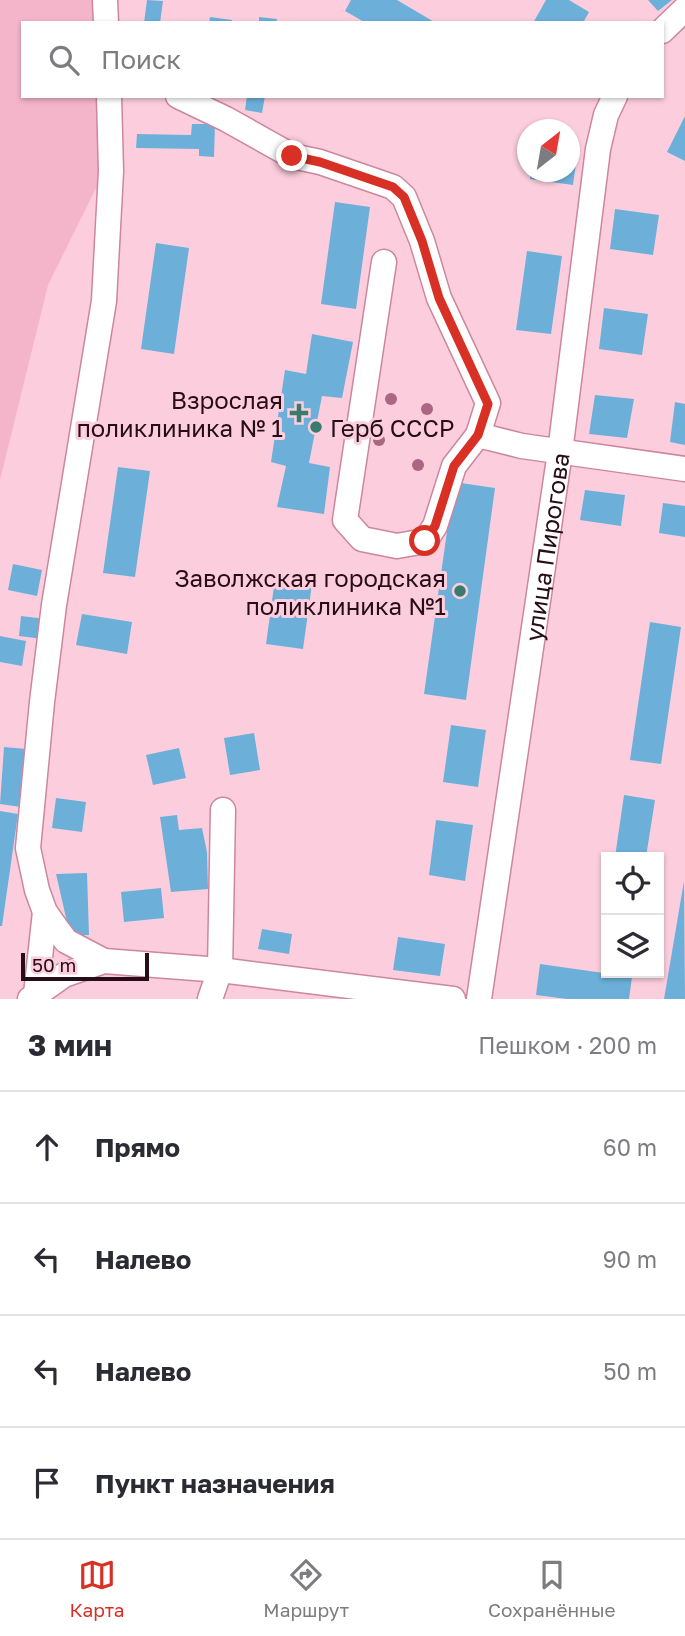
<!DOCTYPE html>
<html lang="ru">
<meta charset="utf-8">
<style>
:root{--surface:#fff;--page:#f7f7f7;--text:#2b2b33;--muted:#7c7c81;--line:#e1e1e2;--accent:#d93025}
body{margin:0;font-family:"Golos Text",sans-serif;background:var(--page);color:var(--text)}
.controls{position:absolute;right:21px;bottom:21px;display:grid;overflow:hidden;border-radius:0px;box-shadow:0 2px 5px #0004}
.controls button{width:63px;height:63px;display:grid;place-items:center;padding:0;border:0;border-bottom:2px solid var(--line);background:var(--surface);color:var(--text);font:35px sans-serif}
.compass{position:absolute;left:517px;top:119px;width:63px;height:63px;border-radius:50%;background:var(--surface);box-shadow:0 2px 5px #0004;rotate:31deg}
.scale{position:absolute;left:21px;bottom:18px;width:128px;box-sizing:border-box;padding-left:7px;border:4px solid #270d17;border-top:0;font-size:19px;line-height:24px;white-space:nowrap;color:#270d17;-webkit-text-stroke:5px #fccedd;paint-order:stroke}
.stop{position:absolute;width:21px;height:21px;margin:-16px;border:5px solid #d93025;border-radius:50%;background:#fff}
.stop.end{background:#d93025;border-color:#fff;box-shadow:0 2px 7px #0008}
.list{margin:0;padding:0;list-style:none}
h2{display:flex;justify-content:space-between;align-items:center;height:91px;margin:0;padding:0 28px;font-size:30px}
h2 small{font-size:23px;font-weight:400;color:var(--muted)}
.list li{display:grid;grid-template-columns:46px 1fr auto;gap:21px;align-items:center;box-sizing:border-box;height:112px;padding:0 28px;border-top:2px solid var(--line)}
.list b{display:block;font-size:26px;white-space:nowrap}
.list em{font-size:23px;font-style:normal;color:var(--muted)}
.icon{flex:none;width:38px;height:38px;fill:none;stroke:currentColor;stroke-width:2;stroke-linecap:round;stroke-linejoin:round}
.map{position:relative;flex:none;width:685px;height:999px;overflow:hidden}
.search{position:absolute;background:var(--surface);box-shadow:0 2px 5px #0004;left:21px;right:21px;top:21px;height:77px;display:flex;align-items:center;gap:18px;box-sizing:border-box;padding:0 24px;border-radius:0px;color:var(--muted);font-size:26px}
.sheet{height:539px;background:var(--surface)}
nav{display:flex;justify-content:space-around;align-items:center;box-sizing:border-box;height:98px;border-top:2px solid var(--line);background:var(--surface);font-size:19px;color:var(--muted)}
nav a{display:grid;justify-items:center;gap:4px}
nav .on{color:var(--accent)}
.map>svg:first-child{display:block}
.green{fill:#f4b4c9}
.building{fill:#6cb0da}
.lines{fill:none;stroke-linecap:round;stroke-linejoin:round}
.minor-casing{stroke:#cd869f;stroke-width:27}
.minor{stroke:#fff;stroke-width:24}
.tree{fill:#ab6684}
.route{stroke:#d93025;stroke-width:9}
.poi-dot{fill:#397b6d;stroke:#fccedd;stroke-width:2.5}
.labels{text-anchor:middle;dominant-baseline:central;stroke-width:6;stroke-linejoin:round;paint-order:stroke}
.poi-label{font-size:24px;fill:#270d17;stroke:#fccedd;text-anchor:end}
.street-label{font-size:24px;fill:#270d17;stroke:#fccedd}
</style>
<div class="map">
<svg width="685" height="999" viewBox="0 0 685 999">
<rect width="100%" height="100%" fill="#fccedd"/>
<path class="green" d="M0,0H101L102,23H23V96H104L106,168L48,285L0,480Z"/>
<path class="building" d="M147,0L163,1L160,23H144Z
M351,0H397L436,23H366L345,11Z
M546,0H569L589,12L583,23H533Z
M648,0H672L658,11Z
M210,17L232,20L231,23H209Z
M259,17L277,19L276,23H259Z
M247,96H265L262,113L245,110Z
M685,116V161L667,152Z
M192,124H215L214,157L199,156V149L136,148L137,134L191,135Z
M570,141L579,142L573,185L530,179L531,172H570Z
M335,202L370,207L356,309L321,304Z
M615,209L659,215L653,255L610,249Z
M156,243L189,248L174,354L141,349Z
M527,251L562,256L551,334L516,330Z
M604,308L648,314L642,355L599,349Z
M312,334L353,342L342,398L322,396L309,463L330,467L324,514L277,507L286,466L271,462L285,370L306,374Z
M595,395L634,399L627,438L589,434Z
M675,402L685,404V445L670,442Z
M118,467L150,471L135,577L103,573Z
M454,482L495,488L466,700L424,694Z
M585,490L625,495L621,526L580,520Z
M663,503L685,506V537L659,533Z
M13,564L42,570L37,596L8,590Z
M275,579L312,584L303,649L266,644Z
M82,614L132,622L127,654L76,645Z
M21,616L46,619L43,639L19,636Z
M650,622L681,627L661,764L630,760Z
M0,636L26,641L22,666L0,662Z
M451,725L486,730L478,787L443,782Z
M254,733L260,770L230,775L224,738Z
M4,747L27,749L21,807L0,804Z
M179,748L186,778L153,785L146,755Z
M624,795L655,800L646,857H615Z
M56,798L86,802L82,832L52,828Z
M0,811L18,814L2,926H0Z
M177,815L179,830L202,828L207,852L208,889L171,892L160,817Z
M436,820L473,825L465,881L429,875Z
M87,873L89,935H70L56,874Z
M684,881L685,999H664Z
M161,888L164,918L124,922L121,892Z
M262,929L292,934L289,954L258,949Z
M398,937L445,944L440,976L393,970Z
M540,964L632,977L629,999H567L536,995Z"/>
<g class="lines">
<g class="minor-casing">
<g id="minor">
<path d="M105,0L106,23"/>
<path d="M662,31L685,9"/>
<path d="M178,96L226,119L292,156L320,162L393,187L404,197L422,241L439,298L488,403L478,435L522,446L685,469"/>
<path d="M384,262L345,520L362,539L397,546L425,541L435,526L454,466L478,435"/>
<path d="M104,961L66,941L57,929L45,912L37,890L28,848L42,702L54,605L104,301L111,171L109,96"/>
<path d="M36,994L45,912"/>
<path d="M30,999L64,975L104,961L220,970L453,999"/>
<path d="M210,999L220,970L223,810"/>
<path id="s1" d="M479,999L560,452L598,149L606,115L615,96"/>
</g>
</g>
<use href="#minor" class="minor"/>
</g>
<g class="tree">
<circle cx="391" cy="399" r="6"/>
<circle cx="427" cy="409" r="6"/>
<circle cx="379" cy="440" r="6"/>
<circle cx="418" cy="465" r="6"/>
</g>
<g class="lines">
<path class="route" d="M292,156L320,162L393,187L404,197L422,241L439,298L488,404L478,435L454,466L435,526L425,541"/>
</g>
<g class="poi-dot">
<path d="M295.5 402.5h7v7h7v7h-7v7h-7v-7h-7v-7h7z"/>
<circle cx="316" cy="427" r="7"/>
<circle cx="460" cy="591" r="7"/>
</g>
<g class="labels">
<g class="poi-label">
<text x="283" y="399">Взрослая<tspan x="283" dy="28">поликлиника № 1</tspan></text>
<text x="330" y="427" text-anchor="start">Герб СССР</text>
<text x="446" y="577">Заволжская городская<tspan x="446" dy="28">поликлиника №1</tspan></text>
</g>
<g class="street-label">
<text stroke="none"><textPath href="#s1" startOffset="457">улица Пирогова</textPath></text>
</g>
</g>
</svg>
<div class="controls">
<button><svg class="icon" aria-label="locate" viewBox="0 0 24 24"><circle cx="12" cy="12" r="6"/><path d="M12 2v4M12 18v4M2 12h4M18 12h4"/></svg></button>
<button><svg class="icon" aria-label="layers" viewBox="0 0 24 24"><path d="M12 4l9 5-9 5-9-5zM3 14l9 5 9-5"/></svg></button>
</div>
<svg class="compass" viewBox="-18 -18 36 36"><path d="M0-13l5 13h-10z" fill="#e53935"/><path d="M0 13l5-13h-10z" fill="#7c7c81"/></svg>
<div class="scale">50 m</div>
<div class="stop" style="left:425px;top:541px"></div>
<div class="stop end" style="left:292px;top:156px"></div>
<div class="search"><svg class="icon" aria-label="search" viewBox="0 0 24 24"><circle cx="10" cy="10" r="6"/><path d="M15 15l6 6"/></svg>Поиск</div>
</div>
<section class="sheet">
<h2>3 мин<small>Пешком · 200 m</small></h2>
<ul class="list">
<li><svg class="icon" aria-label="ahead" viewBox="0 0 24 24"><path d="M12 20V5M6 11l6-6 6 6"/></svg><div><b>Прямо</b></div><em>60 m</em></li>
<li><svg class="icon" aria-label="left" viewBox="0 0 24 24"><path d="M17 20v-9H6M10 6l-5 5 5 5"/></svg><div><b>Налево</b></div><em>90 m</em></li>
<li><svg class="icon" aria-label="left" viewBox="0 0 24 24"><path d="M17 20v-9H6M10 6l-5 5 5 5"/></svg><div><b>Налево</b></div><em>50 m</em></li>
<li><svg class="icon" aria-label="arrive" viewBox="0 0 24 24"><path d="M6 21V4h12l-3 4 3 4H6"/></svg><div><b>Пункт назначения</b></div></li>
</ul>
</section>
<nav>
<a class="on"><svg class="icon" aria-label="map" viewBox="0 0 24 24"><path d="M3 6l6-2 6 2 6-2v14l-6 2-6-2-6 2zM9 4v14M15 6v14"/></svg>Карта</a>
<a><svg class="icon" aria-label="directions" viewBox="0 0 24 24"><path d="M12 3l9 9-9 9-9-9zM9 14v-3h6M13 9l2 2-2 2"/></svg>Маршрут</a>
<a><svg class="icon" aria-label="saved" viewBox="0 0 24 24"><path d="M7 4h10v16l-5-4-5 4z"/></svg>Сохранённые</a>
</nav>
